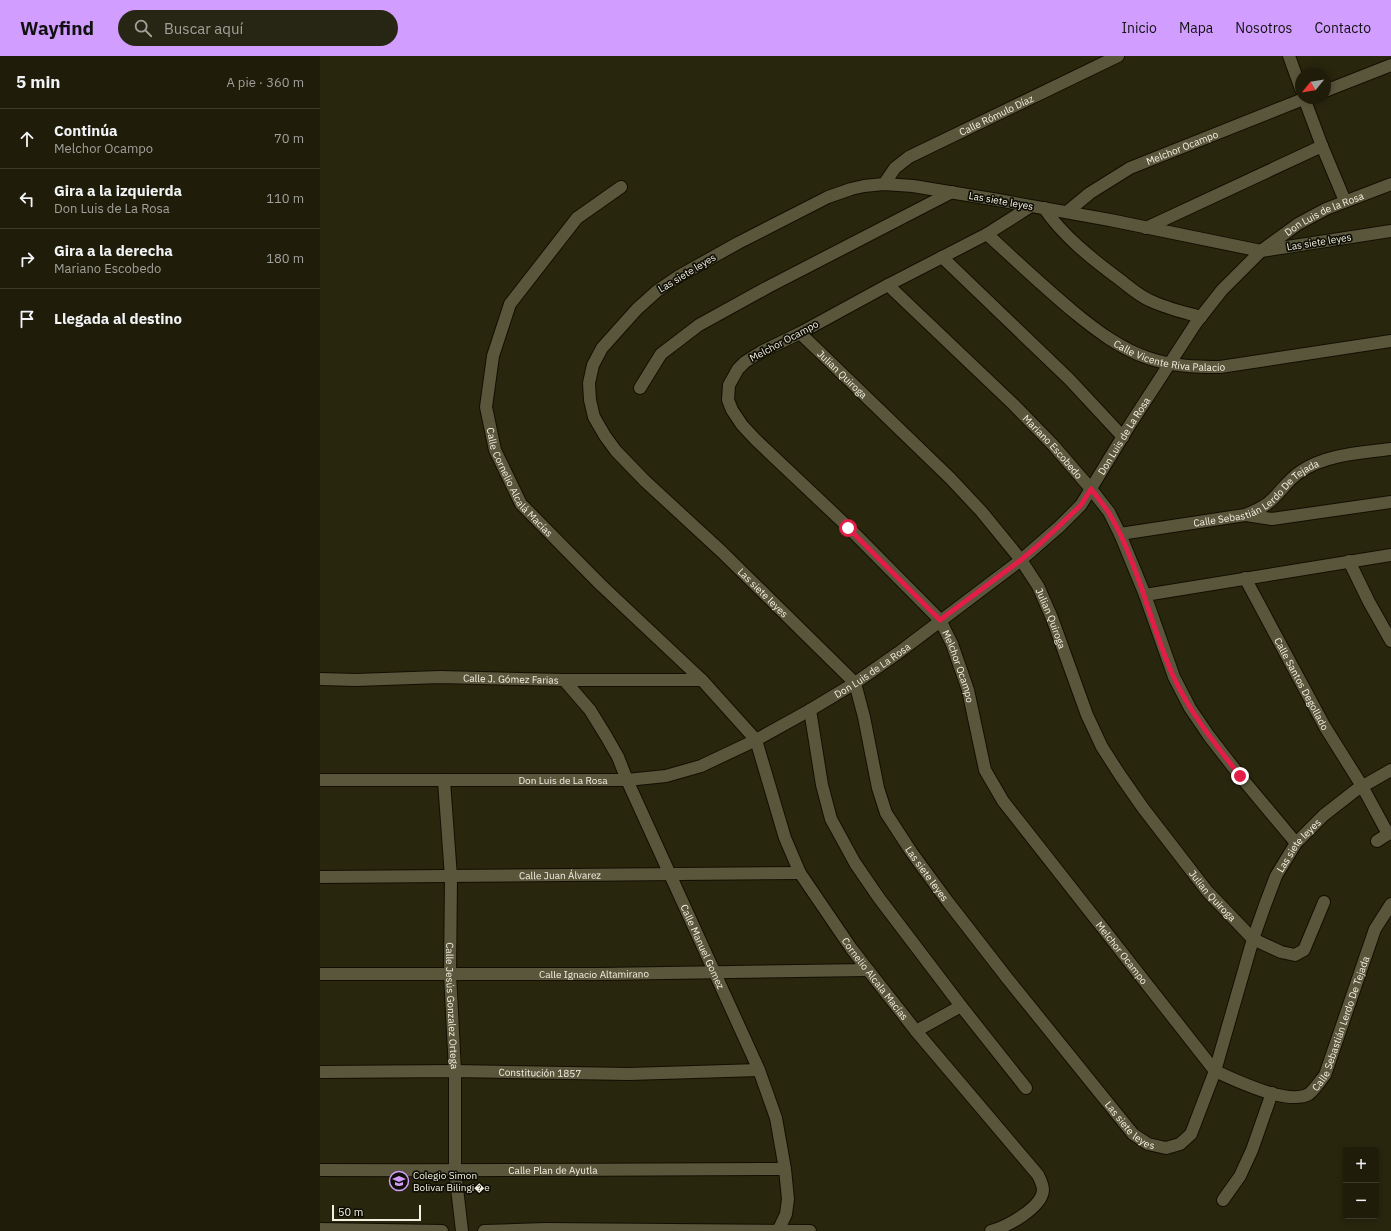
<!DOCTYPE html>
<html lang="es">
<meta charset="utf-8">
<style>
:root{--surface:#1f1c0a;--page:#272513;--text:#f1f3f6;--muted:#a1a19c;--line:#3c3a2b;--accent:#d19dfe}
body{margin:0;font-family:"IBM Plex Sans",sans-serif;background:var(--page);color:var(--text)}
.controls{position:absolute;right:12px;bottom:12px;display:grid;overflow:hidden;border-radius:4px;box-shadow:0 2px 6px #0003}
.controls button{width:36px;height:36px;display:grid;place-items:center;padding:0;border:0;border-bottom:1px solid var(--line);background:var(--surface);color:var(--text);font:20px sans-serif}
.compass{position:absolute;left:975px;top:12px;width:36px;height:36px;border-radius:50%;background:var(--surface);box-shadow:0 2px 6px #0003;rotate:240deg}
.scale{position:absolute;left:12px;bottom:10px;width:89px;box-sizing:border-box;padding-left:4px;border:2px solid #f3f1e2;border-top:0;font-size:11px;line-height:14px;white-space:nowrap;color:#f3f1e2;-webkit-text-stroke:3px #100f06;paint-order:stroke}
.stop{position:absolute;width:12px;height:12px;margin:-9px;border:3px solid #e11d48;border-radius:50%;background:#fff}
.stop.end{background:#e11d48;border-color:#fff;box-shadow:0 1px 4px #0008}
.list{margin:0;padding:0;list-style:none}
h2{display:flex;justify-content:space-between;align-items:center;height:52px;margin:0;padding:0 16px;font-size:17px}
h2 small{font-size:13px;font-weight:400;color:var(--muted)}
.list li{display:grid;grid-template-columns:26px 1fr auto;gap:12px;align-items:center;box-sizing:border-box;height:60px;padding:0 16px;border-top:1px solid var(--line)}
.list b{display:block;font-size:15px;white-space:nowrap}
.list p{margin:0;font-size:13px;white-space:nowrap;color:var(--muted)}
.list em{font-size:13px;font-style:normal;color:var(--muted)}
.icon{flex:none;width:22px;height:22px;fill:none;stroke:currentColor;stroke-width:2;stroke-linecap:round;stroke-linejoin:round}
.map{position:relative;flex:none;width:1071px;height:1175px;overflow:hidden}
header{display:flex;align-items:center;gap:24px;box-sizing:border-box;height:56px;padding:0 20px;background:var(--accent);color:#111}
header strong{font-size:19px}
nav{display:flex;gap:22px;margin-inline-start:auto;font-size:14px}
.search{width:280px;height:36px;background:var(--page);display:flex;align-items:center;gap:10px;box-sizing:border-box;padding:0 14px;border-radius:22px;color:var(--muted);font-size:15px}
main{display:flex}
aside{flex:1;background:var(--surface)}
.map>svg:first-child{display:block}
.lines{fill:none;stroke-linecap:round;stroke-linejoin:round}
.minor-casing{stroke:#120f00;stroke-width:14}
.minor{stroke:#59563c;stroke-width:12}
.route{stroke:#e11d48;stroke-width:5}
.labels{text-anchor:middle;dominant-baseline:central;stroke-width:3.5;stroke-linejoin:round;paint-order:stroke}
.street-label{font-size:10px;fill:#f3f1e2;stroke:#100f06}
.poi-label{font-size:10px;fill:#f3f1e2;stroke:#100f06;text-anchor:start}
</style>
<header>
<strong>Wayfind</strong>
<div class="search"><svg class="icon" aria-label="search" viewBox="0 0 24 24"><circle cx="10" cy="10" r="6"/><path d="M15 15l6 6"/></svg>Buscar aquí</div>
<nav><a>Inicio</a><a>Mapa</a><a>Nosotros</a><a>Contacto</a></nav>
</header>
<main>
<aside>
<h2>5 min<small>A pie · 360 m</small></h2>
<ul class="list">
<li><svg class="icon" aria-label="ahead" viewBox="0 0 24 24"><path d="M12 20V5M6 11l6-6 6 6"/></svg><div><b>Continúa</b><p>Melchor Ocampo</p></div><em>70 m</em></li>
<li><svg class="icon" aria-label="left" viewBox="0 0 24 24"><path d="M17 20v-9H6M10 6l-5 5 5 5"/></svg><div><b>Gira a la izquierda</b><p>Don Luis de La Rosa</p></div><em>110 m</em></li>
<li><svg class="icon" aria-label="right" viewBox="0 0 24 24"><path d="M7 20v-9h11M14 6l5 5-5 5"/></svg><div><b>Gira a la derecha</b><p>Mariano Escobedo</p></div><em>180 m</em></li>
<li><svg class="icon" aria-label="arrive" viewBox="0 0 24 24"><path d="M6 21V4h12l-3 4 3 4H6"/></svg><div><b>Llegada al destino</b></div></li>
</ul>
</aside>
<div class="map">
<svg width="1071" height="1175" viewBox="0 0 1071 1175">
<rect width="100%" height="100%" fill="#29260e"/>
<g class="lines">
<g class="minor-casing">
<g id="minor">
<path d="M969,0L981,33"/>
<path d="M1005,35L1071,9"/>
<path d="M984,42L1002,90L1025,145"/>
<path id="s1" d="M564,128L575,112L589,101L798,0"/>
<path id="s2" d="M301,131L257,162L190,248L173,300L166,351L175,394L201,448L281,529L382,624L436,684L465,782L480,817L531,892L548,914L596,975L718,1119C720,1123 723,1130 723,1134C722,1152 686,1171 671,1175"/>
<path id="s3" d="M711,150L667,178L568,229L480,277L441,296L425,306L418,313L409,329L408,344L412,354L422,369L436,384L528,471L620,564L632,588L648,634L665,714L683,745L895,1015C915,1024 968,1050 989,1038C995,1033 1000,1025 1005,1019L1055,873L1071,848"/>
<path d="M724,152C743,180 772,203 799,223C808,230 818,239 829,244C845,252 863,256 881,261"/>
<path id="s4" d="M747,156L770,137L810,112L986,42"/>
<path d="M826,172L1002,90"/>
<path id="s5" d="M1071,175L941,195L790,164L672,143L593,130L564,128L544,130L531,133L508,141L418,187L359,220L337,235L317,253L282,292L273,309L269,327L270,344L274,361L285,380L296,395L325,425L402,496L535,627L544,661L558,732L566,757L592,797L628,846L687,922L813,1078L828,1088L846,1092L860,1088L871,1078L895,1015L933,883L945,849L956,820L976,787L1004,759L1036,734L1071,714"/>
<path id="s6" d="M667,178C696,205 725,232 755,257C777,275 801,293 828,302C851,310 875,311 900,311L1071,285"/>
<path d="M622,201L749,323L803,381"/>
<path id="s7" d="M568,229L693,348L733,389L771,433L789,456L800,478L825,539L854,621L870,652L889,680L920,720L976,787"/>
<path id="s8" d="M480,277L631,423L661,455L701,504L718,530L732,562L767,659L782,691L800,719L823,752L887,835L933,883L961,896L975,899L984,894L1004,846"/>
<path d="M320,332L341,298L379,269L448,231L632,136"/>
<path d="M926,459L952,463L1071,446"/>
<path id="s9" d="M800,478L925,459C933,456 940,453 947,448C959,439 967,424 980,416C1006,398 1041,397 1071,393"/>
<path d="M1029,505L1049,546L1071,585"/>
<path id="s10" d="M925,522L1005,671L1042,730L1068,778"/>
<path d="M825,539L1071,499"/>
<path id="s11" d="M0,623L36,624L120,621L244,624H382"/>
<path id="s12" d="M244,624L270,654L286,680L298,701L307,724L439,1014L456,1062L465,1113L468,1143L466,1158L458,1175"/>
<path d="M490,654L502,729L511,763L535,807L559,842L641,950L706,1032"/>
<path id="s13" d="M0,724H307L346,720L381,710L436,684L490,654L535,627L578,597L701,504L740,470L761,449L811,367L876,267L902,234L941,195L978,168L1006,153L1071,128"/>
<path id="s14" d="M124,725L131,821L130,918L135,1015V1115L142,1175"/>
<path d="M1057,785L1071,776"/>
<path id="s15" d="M0,821L480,817"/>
<path id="s16" d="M0,918H280L548,914"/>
<path d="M596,975L641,950"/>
<path id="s17" d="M0,1016L135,1015L309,1018L439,1014"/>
<path id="s18" d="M0,1114C155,1115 310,1113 465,1113"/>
<path d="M903,1144L920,1120L932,1094L952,1037"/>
<path d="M0,1173L122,1175"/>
<path d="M164,1175L225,1173L490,1175"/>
</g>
</g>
<use href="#minor" class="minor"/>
</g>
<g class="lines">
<path class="route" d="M528,472L620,564L701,504L721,487L761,449L771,433C777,441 784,449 789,457C819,508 830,569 854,622C871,658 896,689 920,720"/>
</g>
<defs>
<g id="school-ring" transform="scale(1)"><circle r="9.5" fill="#100f06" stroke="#d19dfe" stroke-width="1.5"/><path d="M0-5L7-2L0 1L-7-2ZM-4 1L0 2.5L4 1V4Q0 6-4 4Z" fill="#d19dfe"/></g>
</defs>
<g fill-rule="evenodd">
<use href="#school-ring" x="79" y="1125"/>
</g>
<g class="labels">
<g class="street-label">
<text stroke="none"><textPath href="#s1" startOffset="134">Calle Rómulo Díaz</textPath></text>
<text stroke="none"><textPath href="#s4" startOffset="133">Melchor Ocampo</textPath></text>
<text transform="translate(681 145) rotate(10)">Las siete leyes</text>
<text stroke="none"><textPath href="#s13" startOffset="1232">Don Luis de la Rosa</textPath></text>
<text transform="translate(999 186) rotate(-9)">Las siete leyes</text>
<text transform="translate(367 217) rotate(-31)">Las siete leyes</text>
<text transform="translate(464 285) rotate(-28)">Melchor Ocampo</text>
<text stroke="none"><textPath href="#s6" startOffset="225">Calle Vicente Riva Palacio</textPath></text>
<text stroke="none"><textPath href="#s8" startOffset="59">Julian Quiroga</textPath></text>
<text stroke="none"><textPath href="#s13" startOffset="927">Don Luis de La Rosa</textPath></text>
<text stroke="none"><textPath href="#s7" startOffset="231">Mariano Escobedo</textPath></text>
<text stroke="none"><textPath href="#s2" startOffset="353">Calle Cornelio Alcalá Macías</textPath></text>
<text stroke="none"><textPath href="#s9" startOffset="146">Calle Sebastián Lerdo De Tejada</textPath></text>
<text stroke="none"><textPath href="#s5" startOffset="1164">Las siete leyes</textPath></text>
<text stroke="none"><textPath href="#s8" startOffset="383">Julian Quiroga</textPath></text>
<text stroke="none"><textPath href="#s3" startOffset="726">Melchor Ocampo</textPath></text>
<text stroke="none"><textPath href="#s13" startOffset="579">Don Luis de La Rosa</textPath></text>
<text stroke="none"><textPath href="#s11" startOffset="191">Calle J. Gómez Farias</textPath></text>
<text stroke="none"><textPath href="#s10" startOffset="120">Calle Santos Degollado</textPath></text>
<text stroke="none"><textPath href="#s13" startOffset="243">Don Luis de La Rosa</textPath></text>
<text stroke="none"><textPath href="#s5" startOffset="2208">Las siete leyes</textPath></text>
<text stroke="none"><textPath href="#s5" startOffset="1500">Las siete leyes</textPath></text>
<text stroke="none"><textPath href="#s15" startOffset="240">Calle Juan Álvarez</textPath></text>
<text stroke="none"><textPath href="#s8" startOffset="707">Julian Quiroga</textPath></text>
<text stroke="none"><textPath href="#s12" startOffset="302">Calle Manuel Gomez</textPath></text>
<text stroke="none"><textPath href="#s3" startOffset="1062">Melchor Ocampo</textPath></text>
<text stroke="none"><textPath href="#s16" startOffset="274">Calle Ignacio Altamirano</textPath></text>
<text stroke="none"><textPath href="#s2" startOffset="976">Cornelio Alcala Macías</textPath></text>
<text stroke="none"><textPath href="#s14" startOffset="225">Calle Jesús Gonzalez Ortega</textPath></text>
<text stroke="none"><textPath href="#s3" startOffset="1390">Calle Sebastián Lerdo De Tejada</textPath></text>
<text stroke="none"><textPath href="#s17" startOffset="220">Constitución 1857</textPath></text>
<text stroke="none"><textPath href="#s5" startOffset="1824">Las siete leyes</textPath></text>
<text stroke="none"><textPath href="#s18" startOffset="233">Calle Plan de Ayutla</textPath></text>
</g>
<g class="poi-label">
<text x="93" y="1119">Colegio Simon<tspan x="93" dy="12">Bolivar Bilingi�e</tspan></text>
</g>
</g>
</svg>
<div class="controls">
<button>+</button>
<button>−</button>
</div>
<svg class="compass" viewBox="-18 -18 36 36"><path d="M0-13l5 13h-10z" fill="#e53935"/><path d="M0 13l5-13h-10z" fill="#a1a19c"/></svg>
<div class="scale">50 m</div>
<div class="stop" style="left:528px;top:472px"></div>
<div class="stop end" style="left:920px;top:720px"></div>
</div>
</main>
